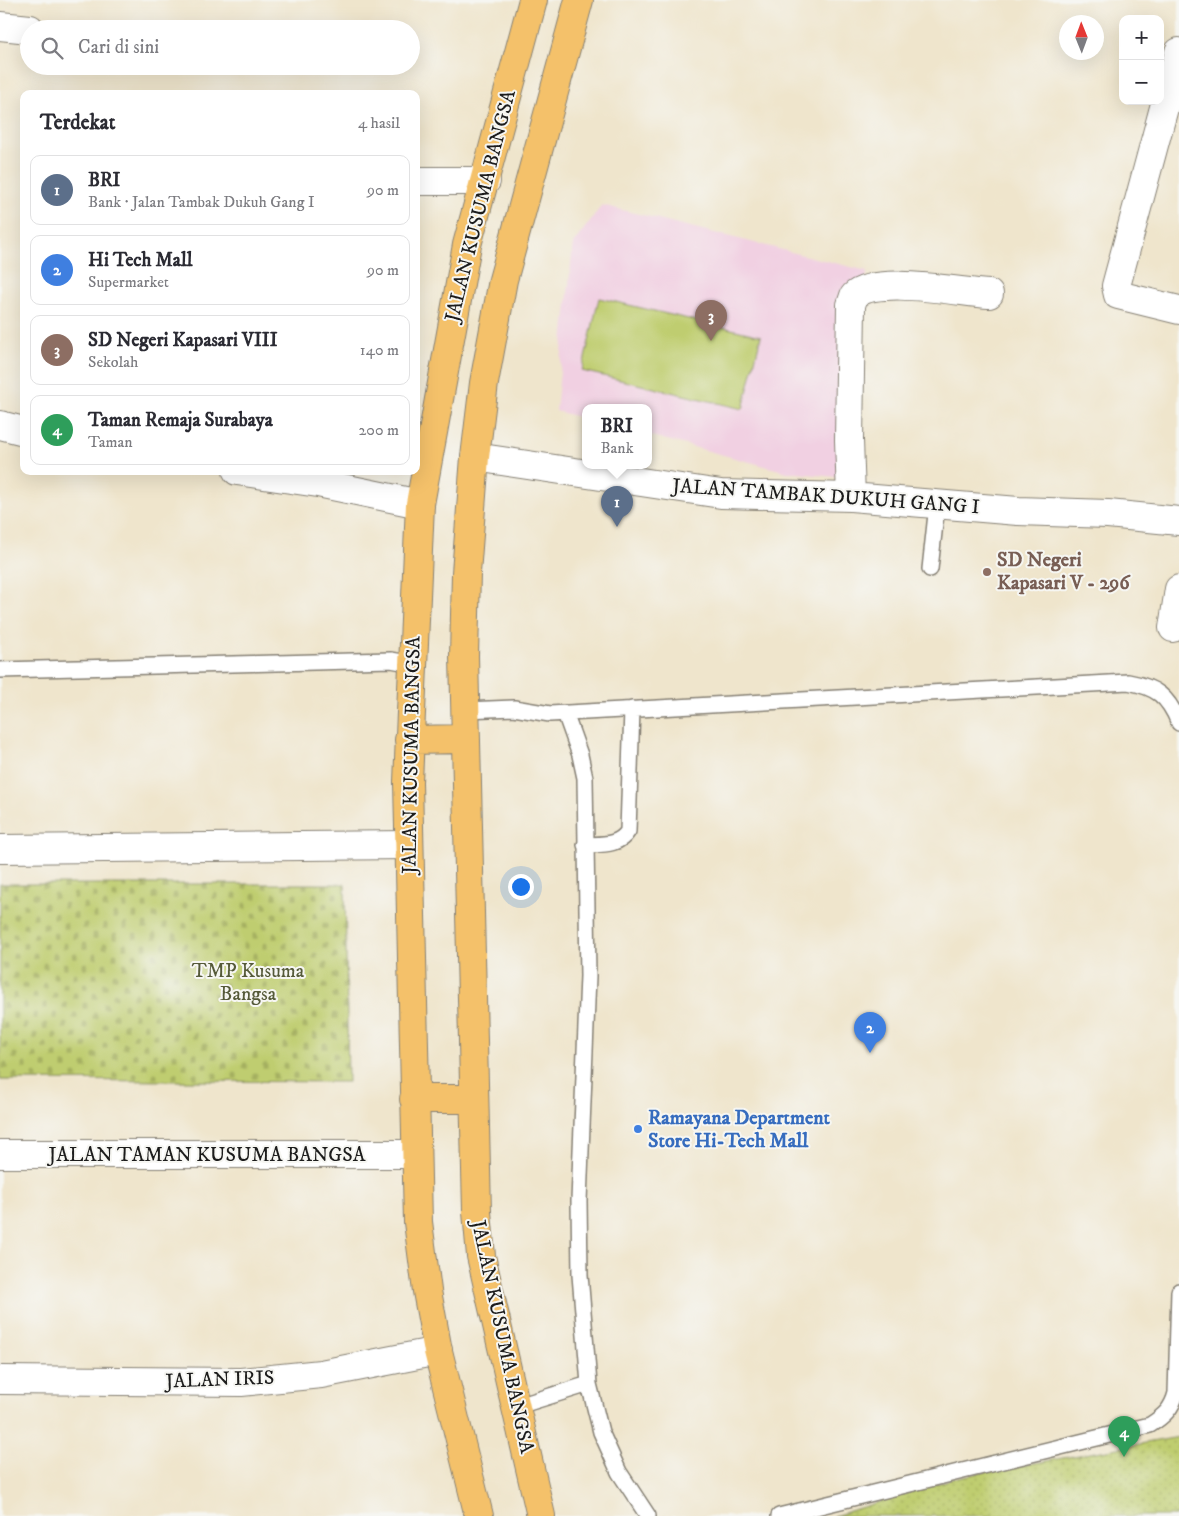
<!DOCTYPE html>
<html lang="id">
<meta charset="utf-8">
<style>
:root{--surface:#fff;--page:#f7f7f7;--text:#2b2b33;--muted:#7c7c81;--line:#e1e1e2;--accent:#0b8043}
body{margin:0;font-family:"IM FELL DW Pica",serif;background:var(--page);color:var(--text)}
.controls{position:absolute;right:15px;top:15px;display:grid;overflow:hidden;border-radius:10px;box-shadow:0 5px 20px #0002}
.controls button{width:45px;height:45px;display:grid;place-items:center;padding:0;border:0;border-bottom:1px solid var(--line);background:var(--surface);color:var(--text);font:25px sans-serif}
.compass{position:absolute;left:1059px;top:15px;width:45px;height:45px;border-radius:50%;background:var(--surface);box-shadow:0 5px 20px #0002;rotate:359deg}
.you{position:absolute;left:520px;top:886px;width:18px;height:18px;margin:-12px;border:4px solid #fff;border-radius:50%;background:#1a73e8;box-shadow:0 0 0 8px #1a73e833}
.badge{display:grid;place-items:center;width:32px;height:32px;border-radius:50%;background:var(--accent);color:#fff;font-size:16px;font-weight:700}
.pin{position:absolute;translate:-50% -41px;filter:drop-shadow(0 1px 2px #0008)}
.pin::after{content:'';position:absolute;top:26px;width:18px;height:15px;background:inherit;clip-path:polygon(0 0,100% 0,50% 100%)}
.popup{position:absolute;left:582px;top:404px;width:70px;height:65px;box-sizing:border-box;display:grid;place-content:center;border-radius:10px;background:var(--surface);filter:drop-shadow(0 1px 4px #0005);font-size:16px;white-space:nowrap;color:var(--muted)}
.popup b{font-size:19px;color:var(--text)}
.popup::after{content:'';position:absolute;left:50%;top:100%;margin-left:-10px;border:10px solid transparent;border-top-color:var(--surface)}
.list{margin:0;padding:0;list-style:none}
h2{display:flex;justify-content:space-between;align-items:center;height:65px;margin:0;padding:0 20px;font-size:21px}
h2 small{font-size:16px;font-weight:400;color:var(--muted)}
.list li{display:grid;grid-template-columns:32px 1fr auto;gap:15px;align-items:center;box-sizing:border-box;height:70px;margin:0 10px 10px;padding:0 10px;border:1px solid var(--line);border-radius:10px}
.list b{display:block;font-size:19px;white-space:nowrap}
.list p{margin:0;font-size:16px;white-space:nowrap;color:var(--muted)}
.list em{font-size:16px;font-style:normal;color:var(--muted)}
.icon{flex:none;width:28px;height:28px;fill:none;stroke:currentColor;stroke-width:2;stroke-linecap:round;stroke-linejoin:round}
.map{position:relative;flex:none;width:1179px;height:1516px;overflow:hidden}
.search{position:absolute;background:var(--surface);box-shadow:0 5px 20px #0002;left:20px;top:20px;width:400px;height:55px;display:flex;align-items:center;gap:12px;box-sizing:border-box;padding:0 18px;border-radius:28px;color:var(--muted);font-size:19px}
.panel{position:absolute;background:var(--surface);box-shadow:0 5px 20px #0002;left:20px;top:90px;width:400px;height:385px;border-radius:10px}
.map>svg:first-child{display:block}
.built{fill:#f1d0e2}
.cemetery{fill:url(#cemetery-stones);stroke:#6e7446}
.park{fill:url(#park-dots);stroke:#6e7446}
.pitch{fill:#bfcd6f;stroke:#6e7446}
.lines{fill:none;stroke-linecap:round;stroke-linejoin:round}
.service-casing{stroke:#868074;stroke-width:18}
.minor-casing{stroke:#868074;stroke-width:30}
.trunk-casing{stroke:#868074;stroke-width:30}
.service{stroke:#fff;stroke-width:15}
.minor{stroke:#fff;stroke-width:28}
.trunk{stroke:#f4c16a;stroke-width:28}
.education-dot{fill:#8d6e63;stroke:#f6f6f2;stroke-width:2}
.shop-dot{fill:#3f7fe0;stroke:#f6f6f2;stroke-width:2}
.labels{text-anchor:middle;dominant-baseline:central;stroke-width:4;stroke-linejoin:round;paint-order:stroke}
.street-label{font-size:20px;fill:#1c1c1c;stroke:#f6f6f2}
.education-label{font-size:20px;font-weight:bold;fill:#785e54;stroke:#f6f6f2;text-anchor:start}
.park-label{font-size:20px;fill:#555a39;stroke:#f6f6f2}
.shop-label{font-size:20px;font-weight:bold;fill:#366cbe;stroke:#f6f6f2;text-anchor:start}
</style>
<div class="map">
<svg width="1179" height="1516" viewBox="0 0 1179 1516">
<defs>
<pattern id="cemetery-stones" width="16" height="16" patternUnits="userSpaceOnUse" patternTransform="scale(1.25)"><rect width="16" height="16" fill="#bfcd6f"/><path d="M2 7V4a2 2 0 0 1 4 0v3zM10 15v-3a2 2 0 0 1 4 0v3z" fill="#a4af60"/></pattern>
<pattern id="park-dots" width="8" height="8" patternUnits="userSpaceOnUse" patternTransform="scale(1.25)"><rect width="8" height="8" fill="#bfcd6f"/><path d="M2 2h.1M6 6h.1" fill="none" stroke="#a4af60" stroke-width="1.8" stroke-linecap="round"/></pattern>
</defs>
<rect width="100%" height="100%" fill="#f6f6f2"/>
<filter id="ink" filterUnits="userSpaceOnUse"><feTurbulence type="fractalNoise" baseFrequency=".02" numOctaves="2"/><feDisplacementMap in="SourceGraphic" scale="10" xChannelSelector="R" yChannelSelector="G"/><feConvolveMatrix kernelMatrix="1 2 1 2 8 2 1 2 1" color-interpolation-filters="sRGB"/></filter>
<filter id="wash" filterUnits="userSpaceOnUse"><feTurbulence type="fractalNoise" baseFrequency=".0096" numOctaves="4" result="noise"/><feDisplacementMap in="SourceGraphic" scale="20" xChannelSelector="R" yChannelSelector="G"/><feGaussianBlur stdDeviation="1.12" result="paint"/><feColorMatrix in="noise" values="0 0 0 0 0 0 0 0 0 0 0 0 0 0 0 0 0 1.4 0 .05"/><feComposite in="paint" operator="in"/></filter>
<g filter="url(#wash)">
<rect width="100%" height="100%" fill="#efe5cc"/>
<path class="built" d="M602,205L867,271L846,478L787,472L648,435V408H586V419L556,411L573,244Z"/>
<path class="cemetery" d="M0,884H345L348,1082L0,1080Z"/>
<path class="park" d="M1179,1437V1516H834L958,1477Z"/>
<path class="pitch" d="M599,298L761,336L743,409L582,371Z"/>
</g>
<g filter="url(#ink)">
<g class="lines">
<g class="service-casing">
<path id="service" d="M930,569L937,505
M0,670L391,660L413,664
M465,710L514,708L550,714L1128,682C1156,687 1168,696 1179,723
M565,713L580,755L585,778L588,976L579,1201L580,1275L589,1384L601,1432L619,1472L648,1516
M585,845C602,844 619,846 628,831L632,709
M515,1407L589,1384
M779,1516L1150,1425C1164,1416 1172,1409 1176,1393L1179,1291"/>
</g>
<g class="minor-casing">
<path id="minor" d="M0,26L30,29
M1179,52L1116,286L1118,295L1179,310
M416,181H486
M0,425L24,431
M475,457L721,494L851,497L1018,511L1108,514L1179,521
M237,471L318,483L420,504
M851,497L849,440L851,305L854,296C875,275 958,292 989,294
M1173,628L1179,589
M0,849L409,845
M0,1154H415
M0,1380L241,1382L321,1374L438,1351"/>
</g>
<g class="trunk-casing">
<path id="trunk" d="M409,740L466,739
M414,1099H474
M479,1516L438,1351L427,1291L418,1222L408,782L420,504L467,245L533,0
M541,1516L481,1256L477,1212L464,656L466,573L475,457L484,383L503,280L579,0"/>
</g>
<use href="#service" class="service"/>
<use href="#minor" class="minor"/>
<use href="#trunk" class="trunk"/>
</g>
</g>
<circle class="education-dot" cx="987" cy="572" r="5"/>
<circle class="shop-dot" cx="638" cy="1129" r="5"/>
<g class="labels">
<g class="street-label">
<text transform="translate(481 206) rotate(-76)">JALAN KUSUMA BANGSA</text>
<text transform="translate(826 497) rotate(4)">JALAN TAMBAK DUKUH GANG I</text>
<text transform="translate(412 755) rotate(-89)">JALAN KUSUMA BANGSA</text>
<text x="207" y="1155">JALAN TAMAN KUSUMA BANGSA</text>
<text transform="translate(502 1337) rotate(78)">JALAN KUSUMA BANGSA</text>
<text transform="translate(220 1380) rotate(-2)">JALAN IRIS</text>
</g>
<g class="education-label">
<text x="997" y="560">SD Negeri<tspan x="997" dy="23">Kapasari V - 296</tspan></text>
</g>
<g class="park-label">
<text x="248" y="971">TMP Kusuma<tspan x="248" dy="23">Bangsa</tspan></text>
</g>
<g class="shop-label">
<text x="648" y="1118">Ramayana Department<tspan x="648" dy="23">Store Hi-Tech Mall</tspan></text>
</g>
</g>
</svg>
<div class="controls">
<button>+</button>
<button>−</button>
</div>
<svg class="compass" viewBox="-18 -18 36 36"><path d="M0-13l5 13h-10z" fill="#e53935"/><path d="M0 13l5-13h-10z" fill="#7c7c81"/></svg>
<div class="you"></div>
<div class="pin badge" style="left:617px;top:527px;background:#5c6f8a">1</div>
<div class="popup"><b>BRI</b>Bank</div>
<div class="pin badge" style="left:870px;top:1053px;background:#3f7fe0">2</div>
<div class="pin badge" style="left:711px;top:341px;background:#8d6e63">3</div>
<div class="pin badge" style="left:1124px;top:1457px;background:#2e9e5b">4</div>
<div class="search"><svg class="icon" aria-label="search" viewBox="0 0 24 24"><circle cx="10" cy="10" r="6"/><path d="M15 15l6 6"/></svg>Cari di sini</div>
<section class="panel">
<h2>Terdekat<small>4 hasil</small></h2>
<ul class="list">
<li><span class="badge" style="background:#5c6f8a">1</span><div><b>BRI</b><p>Bank · Jalan Tambak Dukuh Gang I</p></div><em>90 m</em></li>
<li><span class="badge" style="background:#3f7fe0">2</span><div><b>Hi Tech Mall</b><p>Supermarket</p></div><em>90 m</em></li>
<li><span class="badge" style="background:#8d6e63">3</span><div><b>SD Negeri Kapasari VIII</b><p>Sekolah</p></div><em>140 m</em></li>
<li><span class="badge" style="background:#2e9e5b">4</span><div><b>Taman Remaja Surabaya</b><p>Taman</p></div><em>200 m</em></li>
</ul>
</section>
</div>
